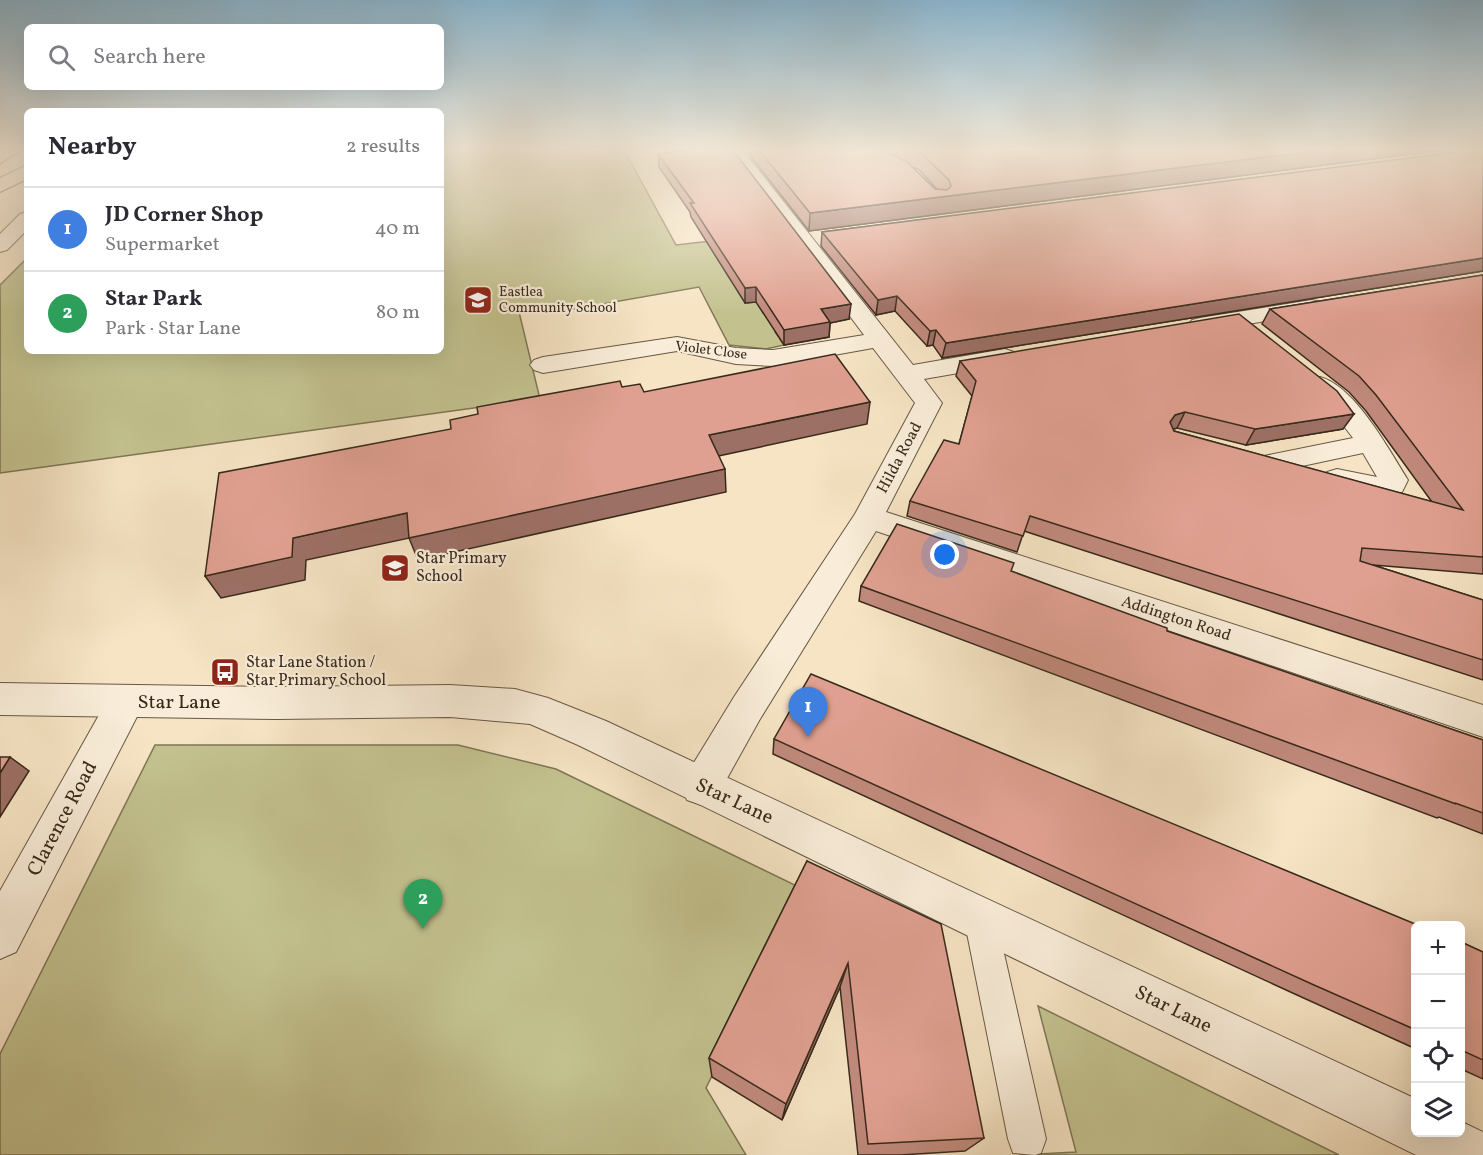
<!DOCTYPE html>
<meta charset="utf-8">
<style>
:root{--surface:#fff;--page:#f7f7f7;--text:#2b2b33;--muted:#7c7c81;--line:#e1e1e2;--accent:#8f2418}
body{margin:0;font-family:Vollkorn,serif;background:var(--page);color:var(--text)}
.controls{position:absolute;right:18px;bottom:18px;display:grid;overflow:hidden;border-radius:9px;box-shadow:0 6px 24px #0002}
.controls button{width:54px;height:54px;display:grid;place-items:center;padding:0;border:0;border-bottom:2px solid var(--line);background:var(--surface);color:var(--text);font:30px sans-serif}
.you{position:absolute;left:945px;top:555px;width:21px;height:21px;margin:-15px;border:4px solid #fff;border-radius:50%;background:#1a73e8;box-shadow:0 0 0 9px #1a73e833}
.badge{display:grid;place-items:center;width:39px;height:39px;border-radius:50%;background:var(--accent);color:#fff;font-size:20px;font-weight:700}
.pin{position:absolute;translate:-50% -50px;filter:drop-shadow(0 2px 3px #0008)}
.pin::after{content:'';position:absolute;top:32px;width:21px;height:18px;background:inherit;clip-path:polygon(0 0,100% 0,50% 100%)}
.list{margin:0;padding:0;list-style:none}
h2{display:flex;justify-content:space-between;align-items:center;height:78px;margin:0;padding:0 24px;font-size:26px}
h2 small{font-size:20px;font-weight:400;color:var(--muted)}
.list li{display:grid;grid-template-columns:39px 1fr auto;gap:18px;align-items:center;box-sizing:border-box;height:84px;padding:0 24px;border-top:2px solid var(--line)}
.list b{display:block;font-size:22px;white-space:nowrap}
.list p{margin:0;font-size:20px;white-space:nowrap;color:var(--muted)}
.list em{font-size:20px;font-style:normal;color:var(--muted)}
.icon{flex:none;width:33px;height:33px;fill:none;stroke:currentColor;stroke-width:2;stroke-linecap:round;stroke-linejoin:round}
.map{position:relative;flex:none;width:1483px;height:1155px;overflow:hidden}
.search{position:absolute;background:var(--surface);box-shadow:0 6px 24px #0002;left:24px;top:24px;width:420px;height:66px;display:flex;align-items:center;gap:15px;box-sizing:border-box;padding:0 21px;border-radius:9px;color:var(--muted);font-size:22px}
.panel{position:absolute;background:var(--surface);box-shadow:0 6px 24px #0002;left:24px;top:108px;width:420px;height:246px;border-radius:9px}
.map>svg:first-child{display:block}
.green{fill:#c3c28f;stroke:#7e7655;stroke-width:1.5}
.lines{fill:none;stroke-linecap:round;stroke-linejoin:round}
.service-casing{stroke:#685845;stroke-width:2}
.minor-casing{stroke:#685845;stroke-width:2}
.tertiary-casing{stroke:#685845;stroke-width:2}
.primary-casing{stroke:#382a1b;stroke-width:2}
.service{fill:#f9edd9;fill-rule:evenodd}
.minor{fill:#f9edd9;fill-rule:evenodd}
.tertiary{fill:#f9edd9;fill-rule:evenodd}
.primary{fill:#f6e4c4;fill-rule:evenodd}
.tram{stroke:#382a1b;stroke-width:1.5}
.wall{fill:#c18a7d;stroke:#382a1b;stroke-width:1.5;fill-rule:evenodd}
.shaded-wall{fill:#9d7066;stroke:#382a1b;stroke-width:1.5}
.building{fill:#e0a091;stroke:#382a1b;stroke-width:1.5}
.labels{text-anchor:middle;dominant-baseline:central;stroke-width:4.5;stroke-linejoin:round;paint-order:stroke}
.far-poi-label{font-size:14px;fill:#382a1b;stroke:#f9edd9;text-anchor:start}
.far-street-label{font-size:14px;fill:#382a1b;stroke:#f9edd9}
.street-label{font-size:16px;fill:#382a1b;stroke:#f9edd9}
.poi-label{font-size:16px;fill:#382a1b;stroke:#f9edd9;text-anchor:start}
.near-street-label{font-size:20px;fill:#382a1b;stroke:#f9edd9}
</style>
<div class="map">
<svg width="1483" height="1155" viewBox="0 0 1483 1155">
<rect width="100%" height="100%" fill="#f6e4c4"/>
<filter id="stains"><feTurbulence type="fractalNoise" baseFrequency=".00333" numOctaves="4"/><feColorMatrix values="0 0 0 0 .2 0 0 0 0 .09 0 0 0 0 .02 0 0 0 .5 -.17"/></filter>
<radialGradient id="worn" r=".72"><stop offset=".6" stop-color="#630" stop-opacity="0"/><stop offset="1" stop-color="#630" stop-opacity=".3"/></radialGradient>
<path class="green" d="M441,150H624L676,245L763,235L775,332L784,345L766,349L729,345L699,287L563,311L561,306L519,312L540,399L0,473V285L27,258V351H441Z
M155,745H458L556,769L803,889L706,1088L746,1155H0V1054Z
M1038,1006L1339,1155H1019L1076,1152Z"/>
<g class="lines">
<g class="service-casing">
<path id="service" d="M980,902L992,906L996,918L1046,1139L1041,1153L1035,1155L1013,1153L1008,1139L964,918L968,906Z"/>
</g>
<g class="minor-casing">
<path id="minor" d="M726,150H747L745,153L913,365L1005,349L1014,352L1018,357L1014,362L1005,365L924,379L942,403L886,512L1483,705V737L876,531L760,719L715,800L701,805L687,800L681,787L687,774L734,697L855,514L915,403L873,348L773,366L736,364L677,351L543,373L534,370L530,365L534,360L543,357L677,337L736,348L773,350L864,335Z
M27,212V230L7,250L0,252V234L20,214Z
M1312,300L1320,302L1324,307L1320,312L1200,332L1192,330L1188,325L1192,320L1200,318Z
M1320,377C1355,386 1389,450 1408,480L1402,492L1373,498L1327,486L1322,479L1327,472L1337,469L1377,477L1363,453L1274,472L1264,470L1260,463L1264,456L1353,438L1332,411L1307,385L1311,379Z
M125,687L138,692L144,703L16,952L0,959V891L112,692Z"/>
</g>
<g class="tertiary-casing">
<path id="tertiary" d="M0,683L276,687L450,685L515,689L548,698L606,721L1416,1099V1132H1460V1121L1483,1132V1155H1416L578,745L530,724L450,717L276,719L0,715Z"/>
</g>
<g class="primary-casing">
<path id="primary" d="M27,165V179L0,192V178Z"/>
</g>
<use href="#service" class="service"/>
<use href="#minor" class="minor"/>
<use href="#tertiary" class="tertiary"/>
<use href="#primary" class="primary"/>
<path class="tram" d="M0,164L22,150"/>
</g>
<path class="wall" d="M751,150H820L821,151L896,156L897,150H1443L809,231L751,157ZM912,167L918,169L937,189H935Z
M1483,150V271L942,358L933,345L927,346L895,311L876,315L821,246L822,232Z
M658,154L849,319L830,323L829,337L784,345L756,302L745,303L691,217L690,212L659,167Z
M1483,275V574L1373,565L1483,600V680L1024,531L1017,552L907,516L910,501L959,444L972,396L956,376L960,361L1343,429L1246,445L1177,428L1173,429L1174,431L1432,502L1366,411L1349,392L1262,324L1270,309Z
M1011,571L1167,631L1483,740V834L1439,817L1437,818L859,601L861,586Z
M774,739L1416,926V1049L1297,995L773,754Z
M807,861L984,1138L965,1151L900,1155H858L840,987L782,1120L712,1077L709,1058Z
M1461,942L1483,952V1079L1461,1069Z"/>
<path class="shaded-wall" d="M1322,150H1443L809,231L810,213Z
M1483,258V271L942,358L946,343Z
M756,287V302L745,303V288Z
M897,296L895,311L876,315L878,300Z
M851,304L849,319L830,323L829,337L784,345V330L821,309Z
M936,330L933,345L927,346L930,331Z
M870,402L867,424L709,458V435Z
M1185,412L1177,428L1167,431L1170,422L1175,415Z
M1354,414L1343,429L1246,445L1255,429Z
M725,469L726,492L418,560L409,538L306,560L305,580L221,598L205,576L293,538L407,513Z
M10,757L29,771L0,817V773Z
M848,963L840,987L782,1120L786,1104Z"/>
<path class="building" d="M690,150H733L851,304L821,309L830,322L784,330L756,287L745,288L690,203H694L658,154Z
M759,150H820L821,151L829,150H884L907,162L935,189L947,190L951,186L949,180L920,152L916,150H1322L810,213Z
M1473,150H1483V258L946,343L936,330L930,331L897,296L878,300L822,232Z
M1483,275V557L1362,548L1360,561L1483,600V660L1030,516L1023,536L910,501L944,440L959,444L976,381L960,361L1239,314L1337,391L1354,414L1255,429L1185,412L1175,415L1170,422L1174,431L1463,510L1376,395L1359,376L1270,309Z
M835,354L870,402L709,435L725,469L409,538L407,513L293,538L292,557L205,576L219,473L451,429L450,420L478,414L477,407L620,381L622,387L640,384L644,392Z
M897,524L1014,563L1011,571L1167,628V631L1483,740V813L1455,803L1456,804L861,586Z
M811,674L1420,926H1416V1030L1314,985L774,739Z
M0,757H10L0,773Z
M807,861L941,924L984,1138L868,1144L848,963L786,1104L709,1058Z
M1461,942L1483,952V1060L1461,1050Z"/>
<linearGradient id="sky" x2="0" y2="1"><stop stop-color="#8ab8d3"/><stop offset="0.48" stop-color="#fbf3e4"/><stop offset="1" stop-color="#fbf3e4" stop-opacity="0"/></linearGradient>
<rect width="1483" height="312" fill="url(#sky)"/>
<defs>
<g id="school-square" transform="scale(1.5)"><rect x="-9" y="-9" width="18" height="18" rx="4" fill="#8f2418" stroke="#f9edd9"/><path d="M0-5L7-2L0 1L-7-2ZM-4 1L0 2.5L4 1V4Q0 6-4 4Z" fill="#fff"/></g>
<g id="bus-square" transform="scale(1.5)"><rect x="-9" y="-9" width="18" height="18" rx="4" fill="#8f2418" stroke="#f9edd9"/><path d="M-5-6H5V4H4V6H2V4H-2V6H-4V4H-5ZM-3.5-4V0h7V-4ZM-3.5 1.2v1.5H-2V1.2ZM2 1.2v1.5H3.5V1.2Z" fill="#fff"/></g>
</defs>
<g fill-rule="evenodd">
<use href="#school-square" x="478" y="300"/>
<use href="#school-square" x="395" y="568"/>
<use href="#bus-square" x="225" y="672"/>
</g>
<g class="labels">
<g class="far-poi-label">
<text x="499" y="292">Eastlea<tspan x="499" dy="16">Community School</tspan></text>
</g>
<g class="far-street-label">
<text transform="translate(711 351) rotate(7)">Violet Close</text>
</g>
<g class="street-label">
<text transform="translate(900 458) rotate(-62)">Hilda Road</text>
<text transform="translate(1176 619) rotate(18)">Addington Road</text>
</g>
<g class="poi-label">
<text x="416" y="559">Star Primary<tspan x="416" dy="18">School</tspan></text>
<text x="246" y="663">Star Lane Station /<tspan x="246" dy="18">Star Primary School</tspan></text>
</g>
<g class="near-street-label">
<text x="179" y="703">Star Lane</text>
<text transform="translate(734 802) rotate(25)">Star Lane</text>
<text transform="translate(63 819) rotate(-62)">Clarence Road</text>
<text transform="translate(1173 1010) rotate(26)">Star Lane</text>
</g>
</g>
<rect width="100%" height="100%" filter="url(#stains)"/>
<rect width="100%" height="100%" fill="url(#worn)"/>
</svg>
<div class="controls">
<button>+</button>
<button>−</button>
<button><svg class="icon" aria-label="locate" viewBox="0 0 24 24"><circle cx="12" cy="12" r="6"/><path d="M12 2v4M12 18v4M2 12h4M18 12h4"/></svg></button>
<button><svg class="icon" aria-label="layers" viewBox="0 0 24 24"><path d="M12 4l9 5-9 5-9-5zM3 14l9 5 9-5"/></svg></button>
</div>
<div class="you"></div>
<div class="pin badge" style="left:808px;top:737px;background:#3f7fe0">1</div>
<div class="pin badge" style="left:423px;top:929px;background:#2e9e5b">2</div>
<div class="search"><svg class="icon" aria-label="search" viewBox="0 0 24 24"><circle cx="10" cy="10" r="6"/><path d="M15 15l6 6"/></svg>Search here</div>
<section class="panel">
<h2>Nearby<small>2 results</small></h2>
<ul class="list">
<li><span class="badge" style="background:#3f7fe0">1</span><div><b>JD Corner Shop</b><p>Supermarket</p></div><em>40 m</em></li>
<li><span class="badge" style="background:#2e9e5b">2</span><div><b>Star Park</b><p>Park · Star Lane</p></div><em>80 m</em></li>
</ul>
</section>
</div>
